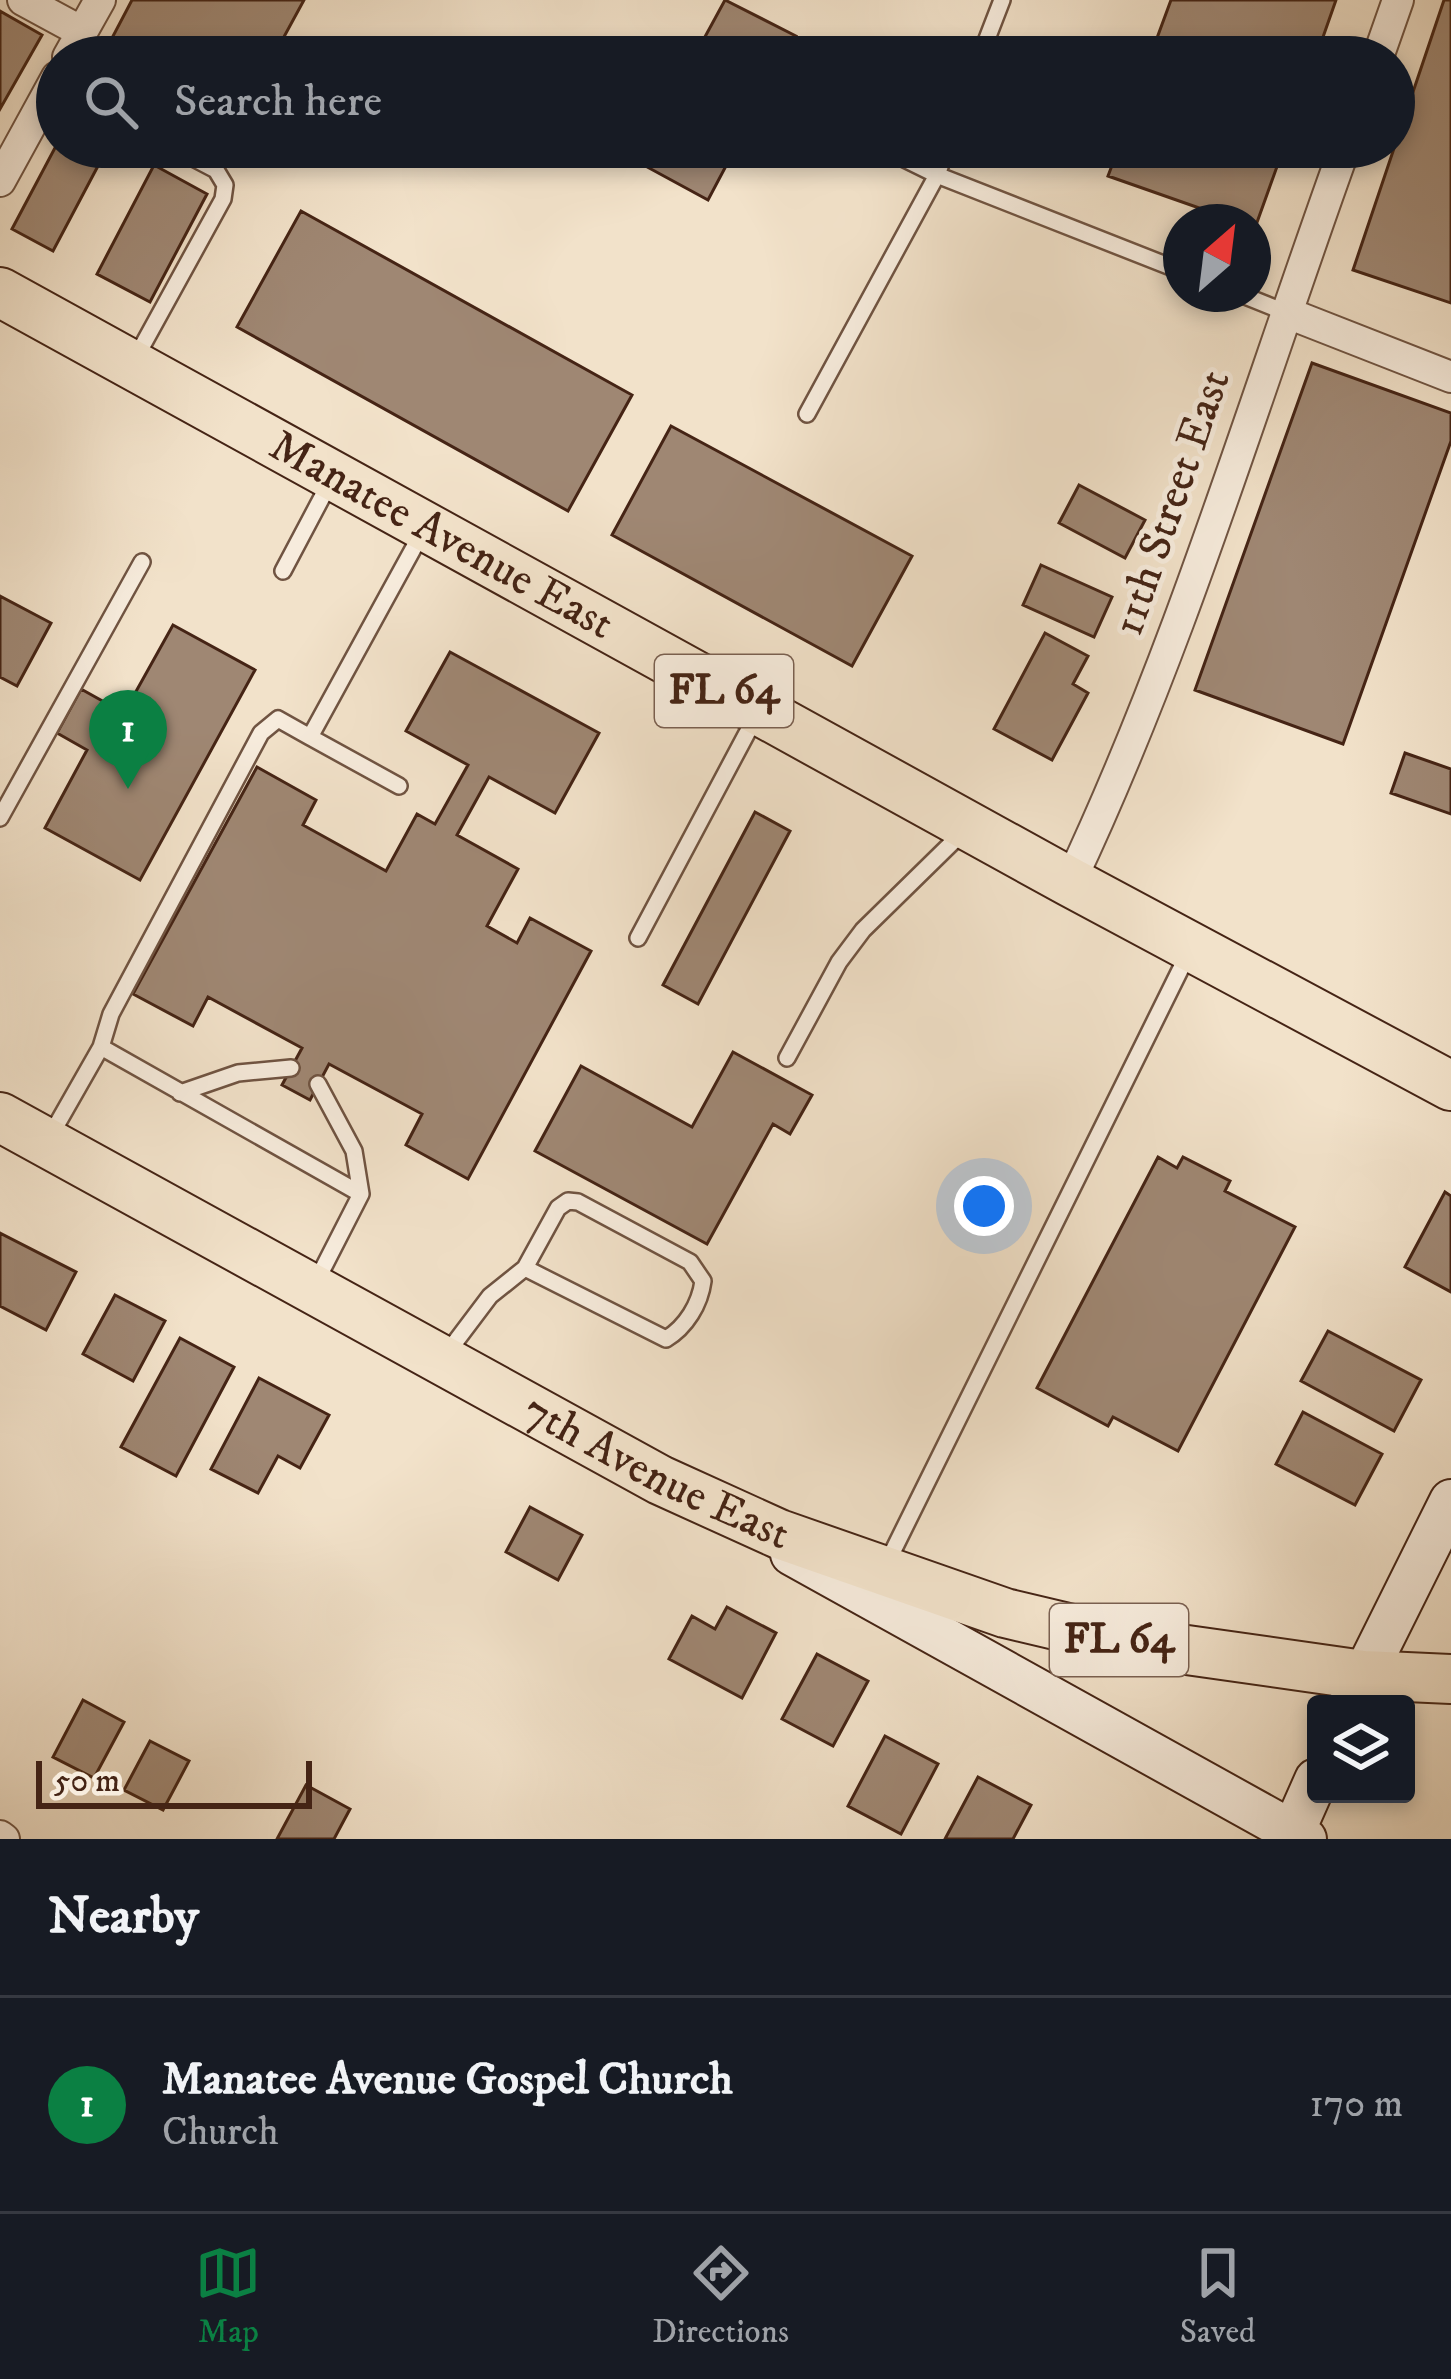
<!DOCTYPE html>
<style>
:root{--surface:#171b24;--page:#20242c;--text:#f1f3f6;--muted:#9ea1a6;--line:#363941;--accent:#0b8043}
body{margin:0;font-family:"IM FELL DW Pica",serif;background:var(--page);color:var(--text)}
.controls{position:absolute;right:36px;bottom:36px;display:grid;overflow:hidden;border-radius:12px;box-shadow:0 6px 18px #0003}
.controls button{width:108px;height:108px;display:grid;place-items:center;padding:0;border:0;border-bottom:3px solid var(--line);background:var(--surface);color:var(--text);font:60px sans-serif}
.compass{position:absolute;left:1163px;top:204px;width:108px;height:108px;border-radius:50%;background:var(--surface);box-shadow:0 6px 18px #0003;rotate:28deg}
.scale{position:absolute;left:36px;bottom:30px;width:276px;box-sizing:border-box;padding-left:12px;border:6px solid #452415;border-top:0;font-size:33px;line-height:42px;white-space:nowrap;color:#452415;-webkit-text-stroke:9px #f7ecdd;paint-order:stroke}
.you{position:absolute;left:984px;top:1206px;width:42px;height:42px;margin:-30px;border:9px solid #fff;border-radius:50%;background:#1a73e8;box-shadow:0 0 0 18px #1a73e833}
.badge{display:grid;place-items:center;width:78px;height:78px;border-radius:50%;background:var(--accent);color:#fff;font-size:39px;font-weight:700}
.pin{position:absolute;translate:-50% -99px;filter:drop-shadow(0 3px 6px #0008)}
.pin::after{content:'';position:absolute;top:63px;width:42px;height:36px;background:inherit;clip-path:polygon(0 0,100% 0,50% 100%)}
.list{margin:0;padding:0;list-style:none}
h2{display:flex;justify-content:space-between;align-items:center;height:156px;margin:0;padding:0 48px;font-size:51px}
h2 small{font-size:39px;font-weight:400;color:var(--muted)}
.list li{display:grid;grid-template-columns:78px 1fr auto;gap:36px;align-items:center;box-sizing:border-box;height:216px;padding:0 48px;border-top:3px solid var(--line)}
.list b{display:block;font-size:45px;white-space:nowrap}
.list p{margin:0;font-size:39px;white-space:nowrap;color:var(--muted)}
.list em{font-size:39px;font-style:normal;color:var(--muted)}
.icon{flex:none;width:66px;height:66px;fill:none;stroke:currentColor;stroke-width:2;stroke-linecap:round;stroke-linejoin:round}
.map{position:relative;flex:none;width:1451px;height:1839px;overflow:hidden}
.search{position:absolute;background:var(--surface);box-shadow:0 6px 18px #0003;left:36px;right:36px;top:36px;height:132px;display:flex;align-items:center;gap:30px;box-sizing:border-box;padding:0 42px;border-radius:66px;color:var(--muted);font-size:45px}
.sheet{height:372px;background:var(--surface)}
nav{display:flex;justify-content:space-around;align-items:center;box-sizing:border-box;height:168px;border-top:3px solid var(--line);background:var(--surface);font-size:33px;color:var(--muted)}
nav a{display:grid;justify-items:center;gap:6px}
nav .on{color:var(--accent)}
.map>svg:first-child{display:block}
.building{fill:#9f8773;stroke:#452415;stroke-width:3}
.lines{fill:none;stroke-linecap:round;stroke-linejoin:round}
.lane-casing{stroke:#705442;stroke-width:20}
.street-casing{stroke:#705442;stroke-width:34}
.secondary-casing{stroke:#452415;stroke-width:46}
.primary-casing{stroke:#452415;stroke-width:52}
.lane{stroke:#f7ecdd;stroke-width:15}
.street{stroke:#f7ecdd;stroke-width:30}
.secondary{stroke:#f7ecdd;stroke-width:42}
.primary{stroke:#f2e2ca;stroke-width:48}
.labels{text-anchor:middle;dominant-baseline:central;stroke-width:10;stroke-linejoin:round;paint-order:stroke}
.shield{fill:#f7ecdd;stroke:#7a6051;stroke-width:3}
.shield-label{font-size:42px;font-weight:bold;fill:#452415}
.street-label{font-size:45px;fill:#452415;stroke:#f7ecdd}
</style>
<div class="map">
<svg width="1451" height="1839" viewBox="0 0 1451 1839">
<rect width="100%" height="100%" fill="#f2e2ca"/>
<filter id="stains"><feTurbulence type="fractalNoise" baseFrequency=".00167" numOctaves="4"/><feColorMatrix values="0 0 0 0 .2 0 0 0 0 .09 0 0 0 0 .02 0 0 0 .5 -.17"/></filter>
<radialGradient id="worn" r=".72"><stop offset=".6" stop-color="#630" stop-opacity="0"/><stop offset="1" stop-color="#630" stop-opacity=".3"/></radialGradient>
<path class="building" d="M132,0H304L273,57H148L112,38Z
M725,0L796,36L784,57H694Z
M1171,0H1336L1316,57H1150Z
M1444,0H1451V303L1353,270Z
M0,11L42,35L0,109Z
M57,144L108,147L53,251L12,229Z
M646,147H736L708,200L638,162Z
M1119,147H1284L1255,228L1253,222H1239L1108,176Z
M154,165L207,194L150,302L97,274Z
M301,211L632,395L568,511L237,327Z
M1312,363L1451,413V441L1343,744L1195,690Z
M671,426L912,556L852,666L612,535Z
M1079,485L1145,520L1125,558L1059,523Z
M1041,565L1112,597L1094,637L1023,605Z
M0,596L51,623L17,686L0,677Z
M173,625L255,670L140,880L45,828L87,750L57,733L81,689L124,713Z
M1045,633L1088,656L1073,684L1088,693L1052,760L994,729Z
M450,652L599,733L555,813L489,777L457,835L518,869L487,926L517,943L530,918L591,951L468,1179L406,1145L422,1114L329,1064L310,1100L282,1085L302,1048L208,997L193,1026L133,994L257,767L316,800L303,825L386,871L417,814L435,824L468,765L406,731Z
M1405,753L1451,769V814L1391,793Z
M755,812L790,831L698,1004L663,985Z
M733,1052L812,1095L790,1134L773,1124L707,1244L535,1151L581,1066L692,1127Z
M1158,1157L1177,1168L1183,1157L1230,1181L1225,1191L1295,1227L1178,1451L1113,1417L1108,1426L1037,1388Z
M1445,1192L1451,1196V1292L1405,1267Z
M0,1233L76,1272L46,1330L0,1306Z
M115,1295L165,1321L133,1381L83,1354Z
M1328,1331L1421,1380L1394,1431L1301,1381Z
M180,1338L234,1367L176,1476L121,1447Z
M259,1378L329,1415L300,1468L278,1456L258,1493L211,1469Z
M1303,1412L1382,1454L1355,1505L1276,1464Z
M530,1507L582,1535L558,1580L506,1552Z
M727,1607L776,1633L742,1698L669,1659L692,1616L715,1629Z
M817,1654L868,1681L833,1746L782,1719Z
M83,1700L124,1722L94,1778L53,1757Z
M885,1736L938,1764L901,1834L848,1806Z
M150,1741L189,1761L163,1810L124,1790Z
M978,1777L1031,1805L1013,1839H945Z
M306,1785L350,1809L334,1839H277Z"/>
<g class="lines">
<g class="lane-casing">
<path id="lane" d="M980,57L1002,0
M880,147L937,175L1181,271
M1240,294L1285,312
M134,361L223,199L225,185L216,170L172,147
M807,414L937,175L947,147
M283,571L329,484
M399,786L310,737L424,529
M0,818L142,562
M638,938L755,718
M101,1047L111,1014L261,733L278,719L310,737
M787,1058L839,962L863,930L963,832
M318,1084L354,1151L361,1194
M180,1093L238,1073L291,1068
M48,1140L101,1047L361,1194L316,1282
M447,1353L490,1296L525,1268L666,1339C686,1327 700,1304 703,1281L690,1262L578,1202L568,1201L558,1208L525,1268
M887,1563L1190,950"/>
</g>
<g class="street-casing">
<path id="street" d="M23,0L82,32
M68,57L100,0
M1378,57L1398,0
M0,181L57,77
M1285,312L1451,377
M1070,882C1182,645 1256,393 1345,147
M0,1836L4,1839"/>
</g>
<g class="secondary-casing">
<path id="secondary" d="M792,1554L1305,1839
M1350,1704L1451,1501
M1293,1832L1316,1780"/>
</g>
<g class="primary-casing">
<g id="primary">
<path id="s1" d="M0,292L1070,882L1451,1086"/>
<path id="s2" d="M0,1117L660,1480L779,1534L1005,1613L1123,1641L1363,1675L1451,1679"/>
</g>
</g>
<use href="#lane" class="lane"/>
<use href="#street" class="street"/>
<use href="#secondary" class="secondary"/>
<use href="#primary" class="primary"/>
</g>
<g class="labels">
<g class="shield">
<rect x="655" y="655" width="138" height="72" rx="9"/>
<rect x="1050" y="1604" width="138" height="72" rx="9"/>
</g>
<g class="shield-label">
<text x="724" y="691">FL 64</text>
<text x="1119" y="1640">FL 64</text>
</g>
<g class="street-label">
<text transform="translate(1172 503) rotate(-71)">11th Street East</text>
<text stroke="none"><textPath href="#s1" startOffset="504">Manatee Avenue East</textPath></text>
<text stroke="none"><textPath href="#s2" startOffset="747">7th Avenue East</textPath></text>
</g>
</g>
<rect width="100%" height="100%" filter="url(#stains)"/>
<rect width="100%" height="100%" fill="url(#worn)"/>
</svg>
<div class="controls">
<button><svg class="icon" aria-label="layers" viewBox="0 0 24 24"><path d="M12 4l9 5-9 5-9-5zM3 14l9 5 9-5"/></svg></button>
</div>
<svg class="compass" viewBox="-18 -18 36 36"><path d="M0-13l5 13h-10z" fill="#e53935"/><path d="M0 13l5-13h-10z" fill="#9ea1a6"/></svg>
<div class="scale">50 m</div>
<div class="you"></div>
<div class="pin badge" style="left:128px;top:789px">1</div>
<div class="search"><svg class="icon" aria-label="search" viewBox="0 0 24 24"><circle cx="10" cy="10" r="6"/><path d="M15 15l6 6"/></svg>Search here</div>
</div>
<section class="sheet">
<h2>Nearby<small></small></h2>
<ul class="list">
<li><span class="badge">1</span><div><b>Manatee Avenue Gospel Church</b><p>Church</p></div><em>170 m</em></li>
</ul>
</section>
<nav>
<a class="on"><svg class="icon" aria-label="map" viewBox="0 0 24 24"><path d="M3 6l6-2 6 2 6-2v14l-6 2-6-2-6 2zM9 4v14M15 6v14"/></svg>Map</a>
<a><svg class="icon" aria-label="directions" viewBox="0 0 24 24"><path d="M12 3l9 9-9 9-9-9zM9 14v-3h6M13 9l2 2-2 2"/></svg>Directions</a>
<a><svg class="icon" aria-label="saved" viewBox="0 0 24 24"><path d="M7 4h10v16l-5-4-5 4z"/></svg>Saved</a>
</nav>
